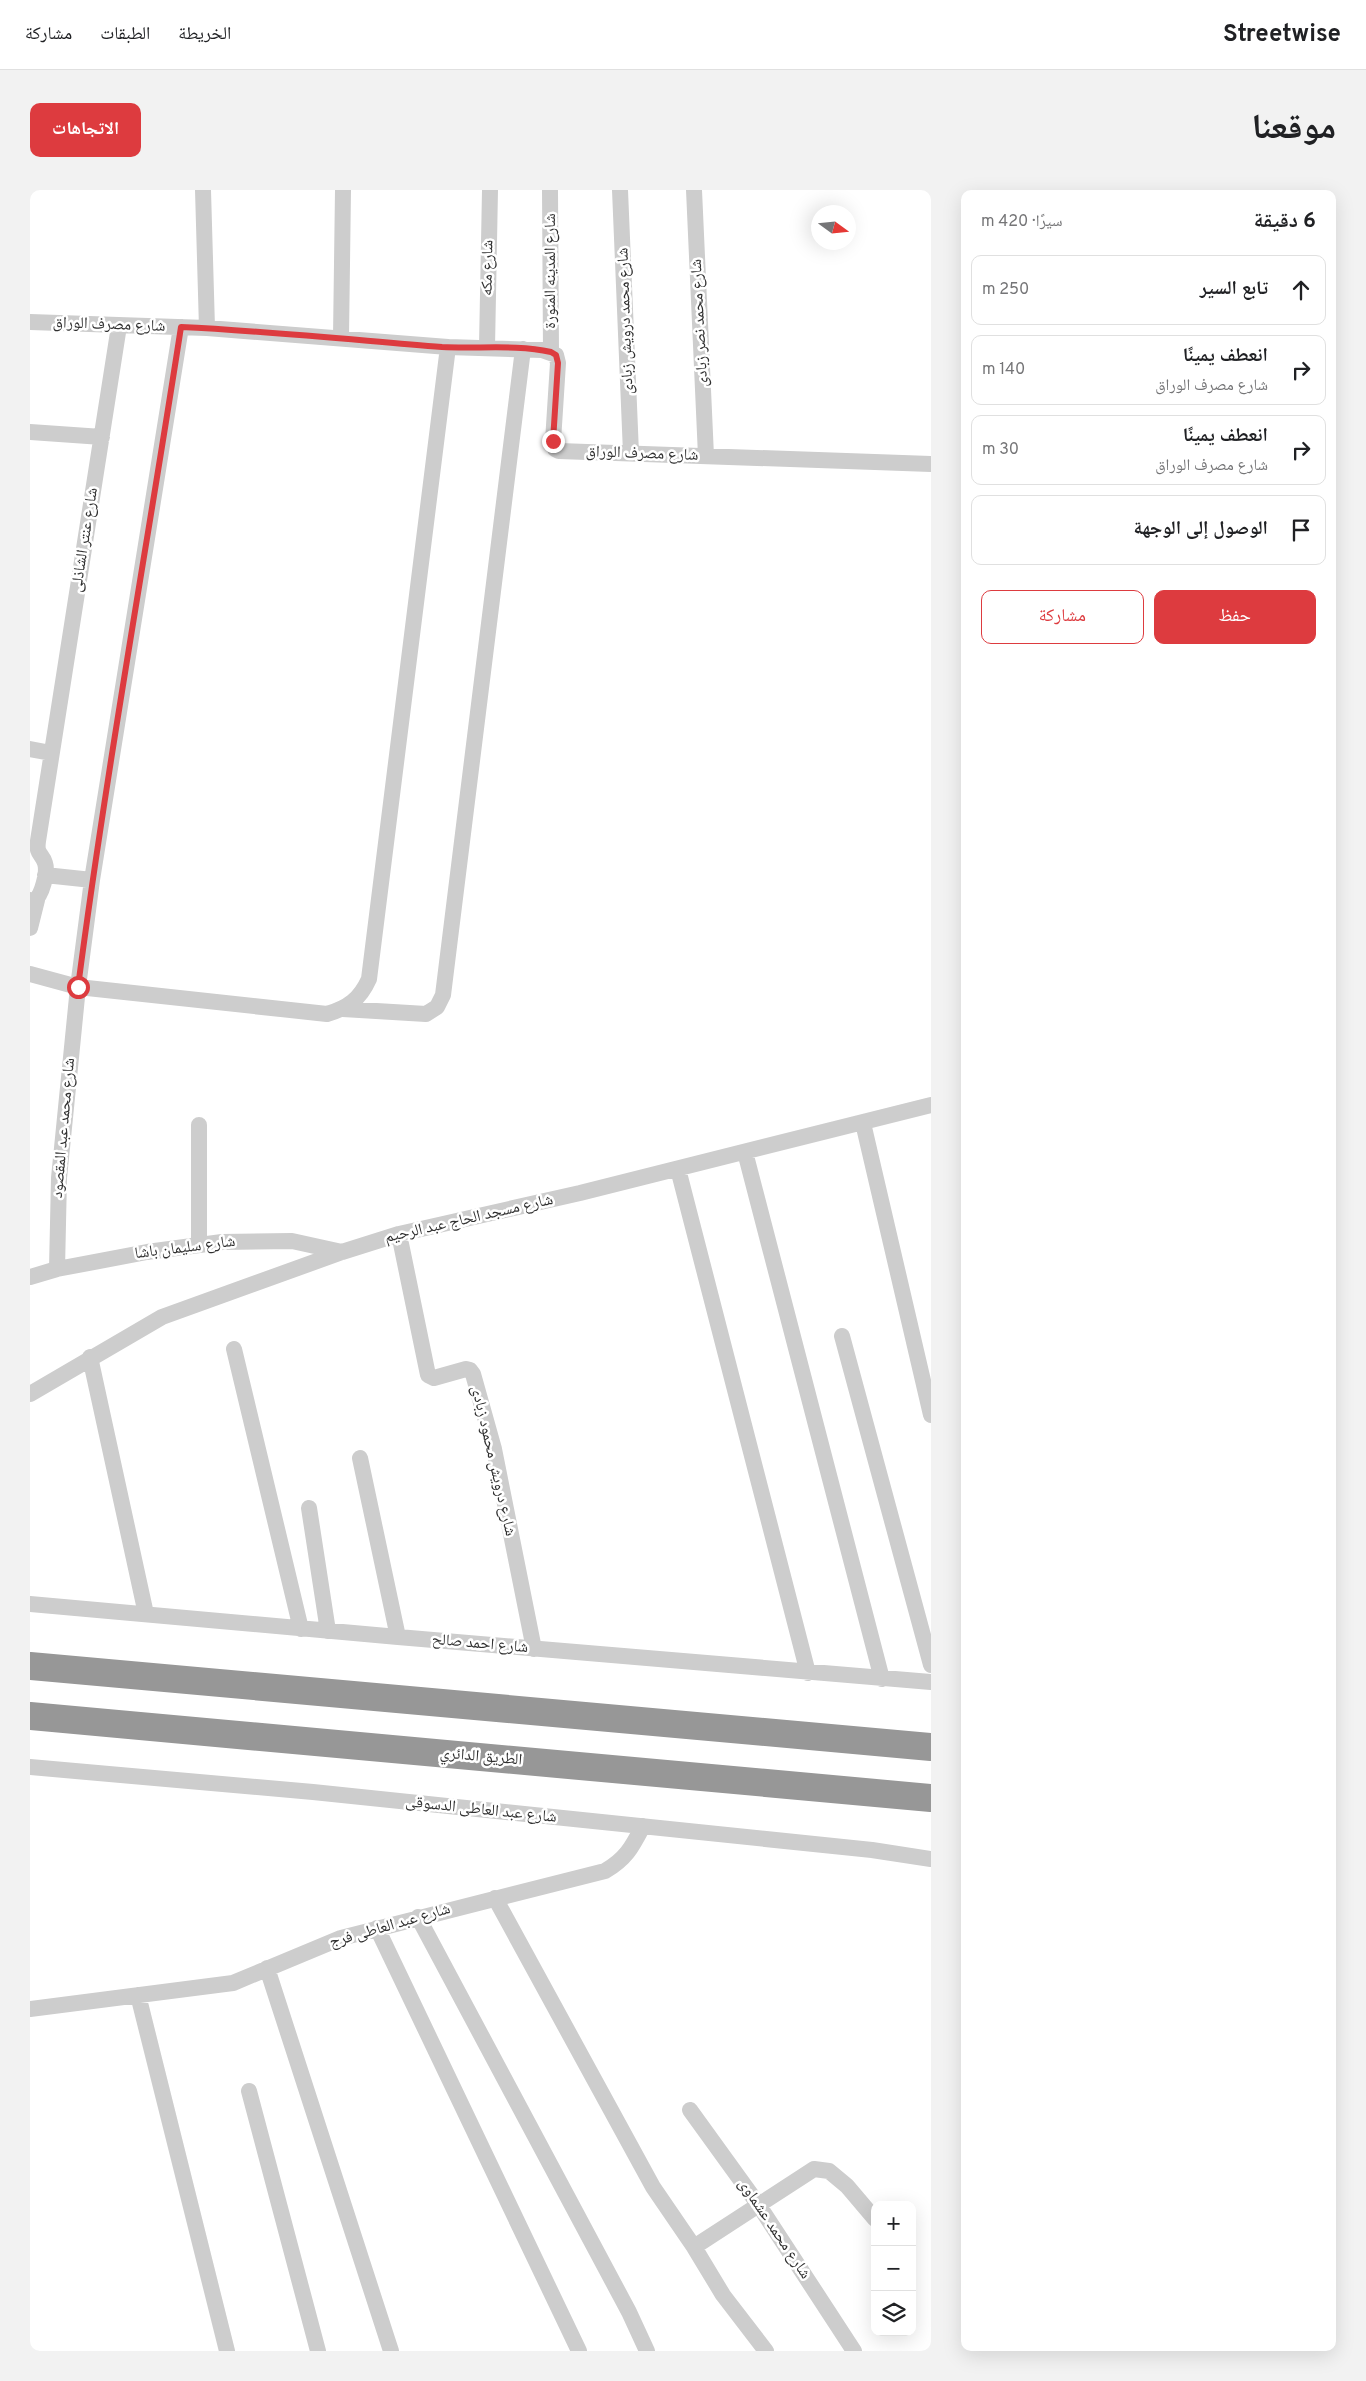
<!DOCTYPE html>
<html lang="ar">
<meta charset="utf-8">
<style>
:root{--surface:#fff;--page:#f2f2f2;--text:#202124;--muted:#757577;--line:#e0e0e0;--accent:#dd3b3f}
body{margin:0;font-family:Overpass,"Noto Naskh Arabic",sans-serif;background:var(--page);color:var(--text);direction:rtl}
.controls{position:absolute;right:15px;bottom:15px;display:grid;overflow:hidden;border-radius:10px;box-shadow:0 5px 20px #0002}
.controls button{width:45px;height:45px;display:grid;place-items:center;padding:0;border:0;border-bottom:1px solid var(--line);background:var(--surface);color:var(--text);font:25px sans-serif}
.compass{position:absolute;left:781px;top:15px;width:45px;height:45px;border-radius:50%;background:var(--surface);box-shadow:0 5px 20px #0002;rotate:105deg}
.stop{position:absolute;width:15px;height:15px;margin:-11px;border:4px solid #dd3b3f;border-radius:50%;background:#fff}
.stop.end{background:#dd3b3f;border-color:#fff;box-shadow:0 1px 5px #0008}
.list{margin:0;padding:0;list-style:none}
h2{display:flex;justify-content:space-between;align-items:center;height:65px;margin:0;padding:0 20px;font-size:21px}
h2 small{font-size:16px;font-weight:400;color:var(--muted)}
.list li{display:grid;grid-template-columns:32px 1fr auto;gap:15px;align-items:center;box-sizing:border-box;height:70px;margin:0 10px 10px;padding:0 10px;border:1px solid var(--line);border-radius:10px}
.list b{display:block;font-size:19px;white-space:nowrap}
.list p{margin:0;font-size:16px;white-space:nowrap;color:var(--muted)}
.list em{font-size:16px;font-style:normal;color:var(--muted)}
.actions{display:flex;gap:10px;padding:15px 20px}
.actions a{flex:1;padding:11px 0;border:1px solid var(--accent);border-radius:10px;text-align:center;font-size:18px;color:var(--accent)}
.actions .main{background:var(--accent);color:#fff}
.icon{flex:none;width:28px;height:28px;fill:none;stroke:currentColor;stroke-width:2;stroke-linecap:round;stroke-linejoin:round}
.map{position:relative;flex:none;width:901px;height:2161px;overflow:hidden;direction:ltr;border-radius:10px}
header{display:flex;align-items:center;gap:30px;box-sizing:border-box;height:70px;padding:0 25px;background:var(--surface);border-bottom:1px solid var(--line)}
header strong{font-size:24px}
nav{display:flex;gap:28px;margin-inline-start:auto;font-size:18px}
.intro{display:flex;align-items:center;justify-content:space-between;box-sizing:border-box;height:120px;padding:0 30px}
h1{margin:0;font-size:35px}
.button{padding:12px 22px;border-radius:10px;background:var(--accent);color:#fff;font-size:18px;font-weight:700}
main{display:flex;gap:30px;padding:0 30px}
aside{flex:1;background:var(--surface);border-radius:10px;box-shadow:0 5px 20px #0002}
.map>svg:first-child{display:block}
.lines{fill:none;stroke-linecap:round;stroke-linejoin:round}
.minor{stroke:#cdcdcd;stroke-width:16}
.motorway{stroke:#979797;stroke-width:28}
.route{stroke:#dd3b3f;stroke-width:6}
.labels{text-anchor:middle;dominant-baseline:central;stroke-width:5;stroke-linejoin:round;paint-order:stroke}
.street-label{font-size:16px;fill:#303030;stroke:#fff}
</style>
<header>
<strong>Streetwise</strong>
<nav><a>الخريطة</a><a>الطبقات</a><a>مشاركة</a></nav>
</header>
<div class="intro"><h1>موقعنا</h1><a class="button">الاتجاهات</a></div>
<main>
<aside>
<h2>6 دقيقة<small>سيرًا · 420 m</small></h2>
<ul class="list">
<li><svg class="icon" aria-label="ahead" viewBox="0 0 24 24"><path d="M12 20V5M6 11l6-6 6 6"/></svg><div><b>تابع السير</b></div><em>250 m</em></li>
<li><svg class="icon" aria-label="right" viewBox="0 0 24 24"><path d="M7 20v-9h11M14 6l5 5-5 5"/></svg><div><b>انعطف يمينًا</b><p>شارع مصرف الوراق</p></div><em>140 m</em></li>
<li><svg class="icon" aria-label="right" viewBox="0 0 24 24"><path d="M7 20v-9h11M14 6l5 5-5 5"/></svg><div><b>انعطف يمينًا</b><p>شارع مصرف الوراق</p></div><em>30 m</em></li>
<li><svg class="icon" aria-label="arrive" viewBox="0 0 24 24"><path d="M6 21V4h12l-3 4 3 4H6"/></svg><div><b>الوصول إلى الوجهة</b></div></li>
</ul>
<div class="actions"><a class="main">حفظ</a><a>مشاركة</a></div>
</aside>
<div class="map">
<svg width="901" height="2161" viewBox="0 0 901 2161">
<rect width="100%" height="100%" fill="#fff"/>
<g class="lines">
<path class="minor" d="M173,0L177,138
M520,0L521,162
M590,0L601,263
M664,0L676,266
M0,132L177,138L418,157L512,160L526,165L528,173L523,251L525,259L529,261L901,274
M311,147L313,0
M457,157L460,0
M0,242L72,247
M0,559L21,563
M15,685L62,690
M0,710L4,711C12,706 18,682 15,673C12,663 6,665 8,651L89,136
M0,738L7,710
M0,784L48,797L297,824C318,818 330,809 339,789L418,157
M313,819L396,824L407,817L413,805L493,159
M833,933L901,1225
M715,962L852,1489
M648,979L778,1483
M369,1044L398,1185L404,1188L436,1179L440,1180L443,1184L464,1259L504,1459
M169,1055V935
M27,1079L29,988L48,797L62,690L151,137
M0,1087L27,1079L117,1062L192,1052L262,1051L312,1062
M812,1146L901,1475
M204,1159L271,1439
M60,1167L116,1424
M0,1204L132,1127L312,1062L369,1044L550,1003L901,915
M330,1268L368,1447
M279,1318L298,1441
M0,1414L368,1447L901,1492
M0,1577L283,1602L842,1660L901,1669
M465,1708L623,1997L664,2057L693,2105L736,2161
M388,1727L599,2122L617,2161
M347,1738L549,2161
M237,1778L361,2161
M108,1805L197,2161
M0,1819L203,1793L311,1748L575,1681C596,1669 602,1657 613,1636
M219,1901L288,2161
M660,1920L728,2014L824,2161
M664,2057L784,1979L799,1981L817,1996L845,2029"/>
<path class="motorway" d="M0,1476L901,1557
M0,1526L901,1608"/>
</g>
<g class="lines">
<path class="route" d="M48,797C77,576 117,357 151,137C238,141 325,150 412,157C448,159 486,154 521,162L526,165L528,173L523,251"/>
</g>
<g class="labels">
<g class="street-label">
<text transform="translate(458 78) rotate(-89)">شارع مكه</text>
<text transform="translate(521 81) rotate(-90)">شارع المدينه المنورة</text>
<text transform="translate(596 131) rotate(-92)">شارع محمد درويش زبادى</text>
<text transform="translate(670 133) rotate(-93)">شارع محمد نصر زبادى</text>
<text transform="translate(79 135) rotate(2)">شارع مصرف الوراق</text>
<text transform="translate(612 264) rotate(2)">شارع مصرف الوراق</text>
<text transform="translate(55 350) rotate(-81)">شارع عنتر الشاذلى</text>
<text transform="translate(34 938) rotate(-85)">شارع محمد عبد المقصود</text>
<text transform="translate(439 1029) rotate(-13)">شارع مسجد الحاج عبد الرحيم</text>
<text transform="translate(155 1058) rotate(-7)">شارع سليمان باشا</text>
<text transform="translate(463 1271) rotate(77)">شارع درويش محمود زبادى</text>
<text transform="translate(450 1454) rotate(5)">شارع احمد صالح</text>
<text transform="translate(451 1567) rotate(5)">الطريق الدائري</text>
<text transform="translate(451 1620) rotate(6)">شارع عبد العاطى الدسوقى</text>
<text transform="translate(360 1736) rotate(-16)">شارع عبد العاطى فرج</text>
<text transform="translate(744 2039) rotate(56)">شارع محمد عشماوى</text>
</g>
</g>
</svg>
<div class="controls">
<button>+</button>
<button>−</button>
<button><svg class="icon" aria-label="layers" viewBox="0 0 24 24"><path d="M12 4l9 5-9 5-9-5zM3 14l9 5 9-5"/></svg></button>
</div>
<svg class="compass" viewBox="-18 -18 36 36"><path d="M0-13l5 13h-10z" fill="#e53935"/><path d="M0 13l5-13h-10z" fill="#757577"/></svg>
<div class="stop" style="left:48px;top:797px"></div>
<div class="stop end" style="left:523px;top:251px"></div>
</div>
</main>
